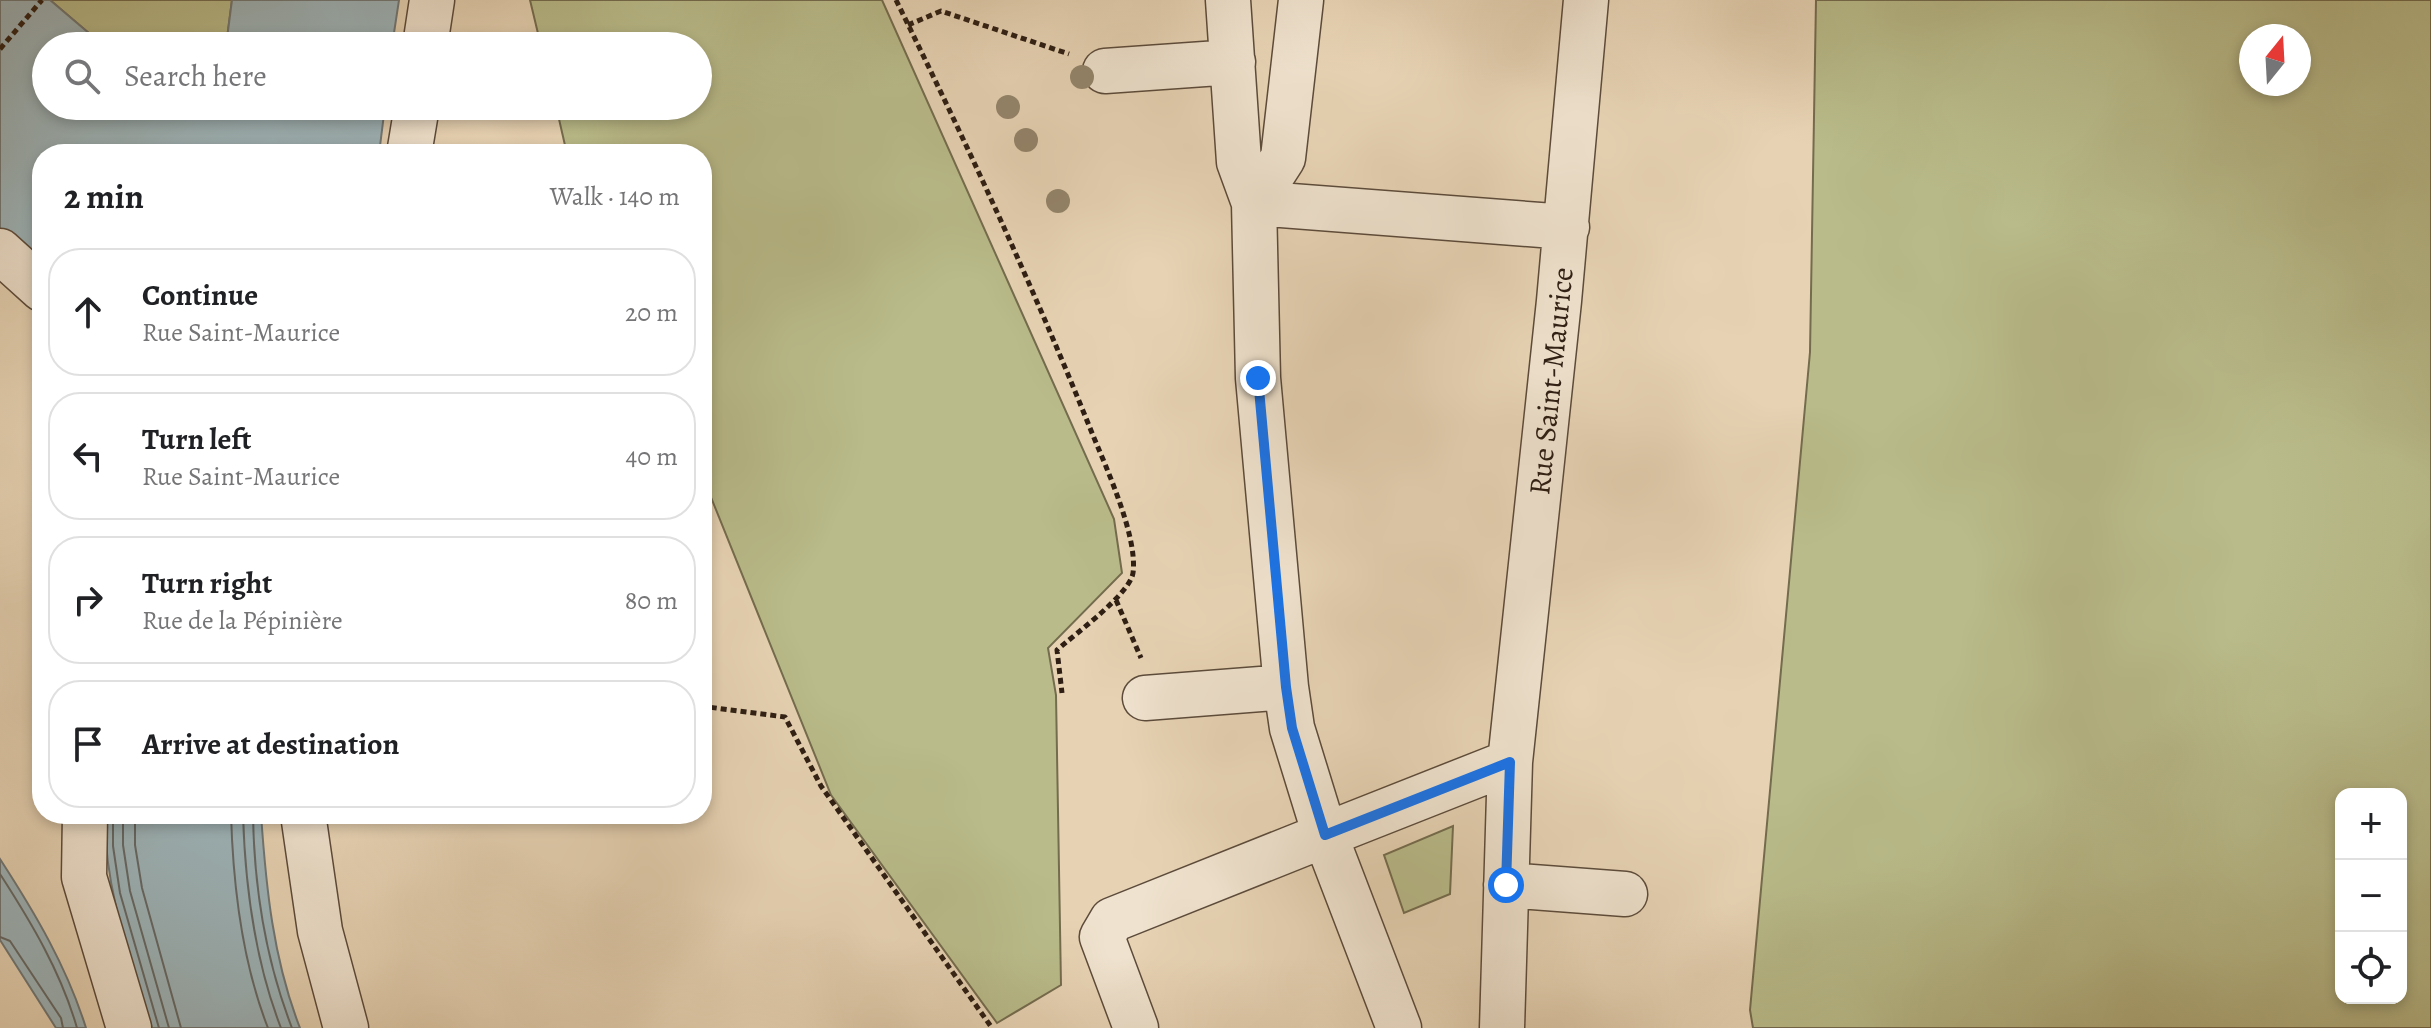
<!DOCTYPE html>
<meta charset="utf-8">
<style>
:root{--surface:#fff;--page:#f2f2f2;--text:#202124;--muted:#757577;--line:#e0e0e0}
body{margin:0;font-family:Alegreya,serif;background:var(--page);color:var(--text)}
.controls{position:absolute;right:24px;bottom:24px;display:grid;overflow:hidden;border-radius:16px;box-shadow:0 4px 12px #0003}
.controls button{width:72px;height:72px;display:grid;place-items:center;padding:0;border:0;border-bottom:2px solid var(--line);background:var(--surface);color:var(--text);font:40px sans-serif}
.compass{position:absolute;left:2239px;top:24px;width:72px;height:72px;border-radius:50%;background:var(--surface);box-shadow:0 4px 12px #0003;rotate:18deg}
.stop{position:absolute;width:24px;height:24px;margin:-18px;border:6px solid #1a73e8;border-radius:50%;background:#fff}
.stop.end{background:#1a73e8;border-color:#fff;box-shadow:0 2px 8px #0008}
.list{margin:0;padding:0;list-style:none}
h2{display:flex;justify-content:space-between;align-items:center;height:104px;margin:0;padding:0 32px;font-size:34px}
h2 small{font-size:26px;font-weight:400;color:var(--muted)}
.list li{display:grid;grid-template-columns:52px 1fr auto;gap:24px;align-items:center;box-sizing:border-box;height:128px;margin:0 16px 16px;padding:0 16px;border:2px solid var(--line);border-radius:32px}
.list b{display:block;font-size:30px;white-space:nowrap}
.list p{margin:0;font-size:26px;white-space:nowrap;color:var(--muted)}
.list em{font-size:26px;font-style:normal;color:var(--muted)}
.icon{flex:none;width:44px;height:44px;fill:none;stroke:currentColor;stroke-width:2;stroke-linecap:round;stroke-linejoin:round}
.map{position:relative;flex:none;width:2431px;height:1028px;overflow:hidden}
.search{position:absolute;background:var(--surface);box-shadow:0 4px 12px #0003;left:32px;top:32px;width:680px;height:88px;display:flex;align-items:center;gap:20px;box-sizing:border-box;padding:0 28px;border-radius:44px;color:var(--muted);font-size:30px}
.panel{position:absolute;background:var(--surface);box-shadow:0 4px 12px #0003;left:32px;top:144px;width:680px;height:680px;border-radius:32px}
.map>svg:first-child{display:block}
.green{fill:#b9bb8a;stroke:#746c4e;stroke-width:2;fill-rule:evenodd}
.water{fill:#9db4b9;stroke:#717877;stroke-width:2}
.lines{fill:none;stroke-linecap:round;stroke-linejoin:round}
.shore{stroke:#666966;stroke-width:2}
.minor-casing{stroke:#5c4b3b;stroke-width:47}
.path{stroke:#2e1e13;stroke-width:5;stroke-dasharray:6 4;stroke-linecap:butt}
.minor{stroke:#efe2ce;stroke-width:44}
.tree{fill:#94856c}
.route{stroke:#1a73e8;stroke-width:10}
.labels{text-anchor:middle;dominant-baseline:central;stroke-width:6;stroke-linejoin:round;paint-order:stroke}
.street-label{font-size:30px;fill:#2e1e13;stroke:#efe2ce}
</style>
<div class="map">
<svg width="2431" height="1028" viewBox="0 0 2431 1028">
<rect width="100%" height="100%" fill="#e7d3b4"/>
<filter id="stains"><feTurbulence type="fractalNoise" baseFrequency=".0025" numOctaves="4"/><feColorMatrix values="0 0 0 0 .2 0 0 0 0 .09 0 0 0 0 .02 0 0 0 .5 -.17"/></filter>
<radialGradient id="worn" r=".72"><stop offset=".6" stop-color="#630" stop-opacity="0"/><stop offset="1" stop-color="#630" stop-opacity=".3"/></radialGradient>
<path class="green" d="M50,0H232L226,46H104Z
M530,0H882L1114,519L1122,573L1048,648L1056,695L1061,985L997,1023L831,795L702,475V154H567L556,106H698V46H541Z
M1816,0H2431V1028H1753L1750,1010L1810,352ZM2299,36V84H2251V36ZM2341,794H2401V998H2341Z
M1453,826L1450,894L1404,913L1384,855Z"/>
<path class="water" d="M0,0H50L104,46H46V106H385L379,154H42V262L0,228Z
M232,0H399L392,46H226Z
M105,814H261C266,887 273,959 300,1028H152C130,957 104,889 105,814Z
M0,859C35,913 67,967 86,1028H56L0,940Z"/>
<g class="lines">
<path class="shore" d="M113,814V846L120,893L159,1028
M123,814V845L130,891L169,1028
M135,814V845L142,888L181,1028
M231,814C233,885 242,962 268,1028
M243,814C245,885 255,961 281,1028
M253,814C254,885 266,961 292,1028
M0,874C31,922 61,972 77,1028
M0,937L10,941L61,1018L63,1028"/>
<g class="minor-casing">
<path id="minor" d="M1301,0L1283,158L1254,203L1567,227
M425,46L432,0
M1105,71L1233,62
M409,154L417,106
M0,251L42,289
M1145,698L1286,687
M85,814L84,877L129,1028
M303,814L320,931L346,1028
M1506,885L1625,894
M1136,1028L1102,937L1112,920L1325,835L1292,728L1286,687L1258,378L1254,203L1239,162L1228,0
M1399,1028L1325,835L1510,762
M1502,1028L1510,762L1559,301L1586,0"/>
</g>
<path class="path" d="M896,0C966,142 1033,286 1092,433C1106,467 1138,537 1133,573C1130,594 1075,634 1057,650L1062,693
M908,25L941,11L1069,54
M0,49L42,0
M1116,600L1141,658
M702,703L708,707L785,717L821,786L992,1028"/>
<use href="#minor" class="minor"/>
</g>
<g class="tree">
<circle cx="1082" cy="77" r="12"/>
<circle cx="1008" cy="107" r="12"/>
<circle cx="1026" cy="140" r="12"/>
<circle cx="1058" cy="201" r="12"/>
</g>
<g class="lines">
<path class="route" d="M1258,378L1286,687L1292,728L1325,835L1510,762L1506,885"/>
</g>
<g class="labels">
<g class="street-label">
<text transform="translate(1551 381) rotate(-84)">Rue Saint-Maurice</text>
</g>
</g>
<rect width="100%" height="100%" filter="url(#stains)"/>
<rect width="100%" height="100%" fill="url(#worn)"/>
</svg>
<div class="controls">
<button>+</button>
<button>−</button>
<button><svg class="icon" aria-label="locate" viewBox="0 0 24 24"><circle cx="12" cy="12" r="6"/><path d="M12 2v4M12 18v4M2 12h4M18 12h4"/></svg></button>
</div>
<svg class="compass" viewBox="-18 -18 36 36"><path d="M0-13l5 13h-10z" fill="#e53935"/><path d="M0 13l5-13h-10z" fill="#757577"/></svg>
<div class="stop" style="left:1506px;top:885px"></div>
<div class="stop end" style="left:1258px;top:378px"></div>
<div class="search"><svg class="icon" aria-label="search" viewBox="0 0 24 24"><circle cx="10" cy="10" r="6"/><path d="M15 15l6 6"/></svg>Search here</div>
<section class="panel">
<h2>2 min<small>Walk · 140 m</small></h2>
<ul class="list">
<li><svg class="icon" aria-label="ahead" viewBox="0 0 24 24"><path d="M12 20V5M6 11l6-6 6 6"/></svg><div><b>Continue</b><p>Rue Saint-Maurice</p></div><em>20 m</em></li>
<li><svg class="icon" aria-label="left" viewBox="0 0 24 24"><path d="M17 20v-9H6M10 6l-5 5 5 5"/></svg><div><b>Turn left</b><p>Rue Saint-Maurice</p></div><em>40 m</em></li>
<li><svg class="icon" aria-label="right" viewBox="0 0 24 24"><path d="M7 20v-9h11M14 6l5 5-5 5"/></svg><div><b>Turn right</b><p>Rue de la Pépinière</p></div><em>80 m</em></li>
<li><svg class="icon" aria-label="arrive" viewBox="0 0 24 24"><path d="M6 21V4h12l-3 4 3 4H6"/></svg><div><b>Arrive at destination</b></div></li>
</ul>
</section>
</div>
